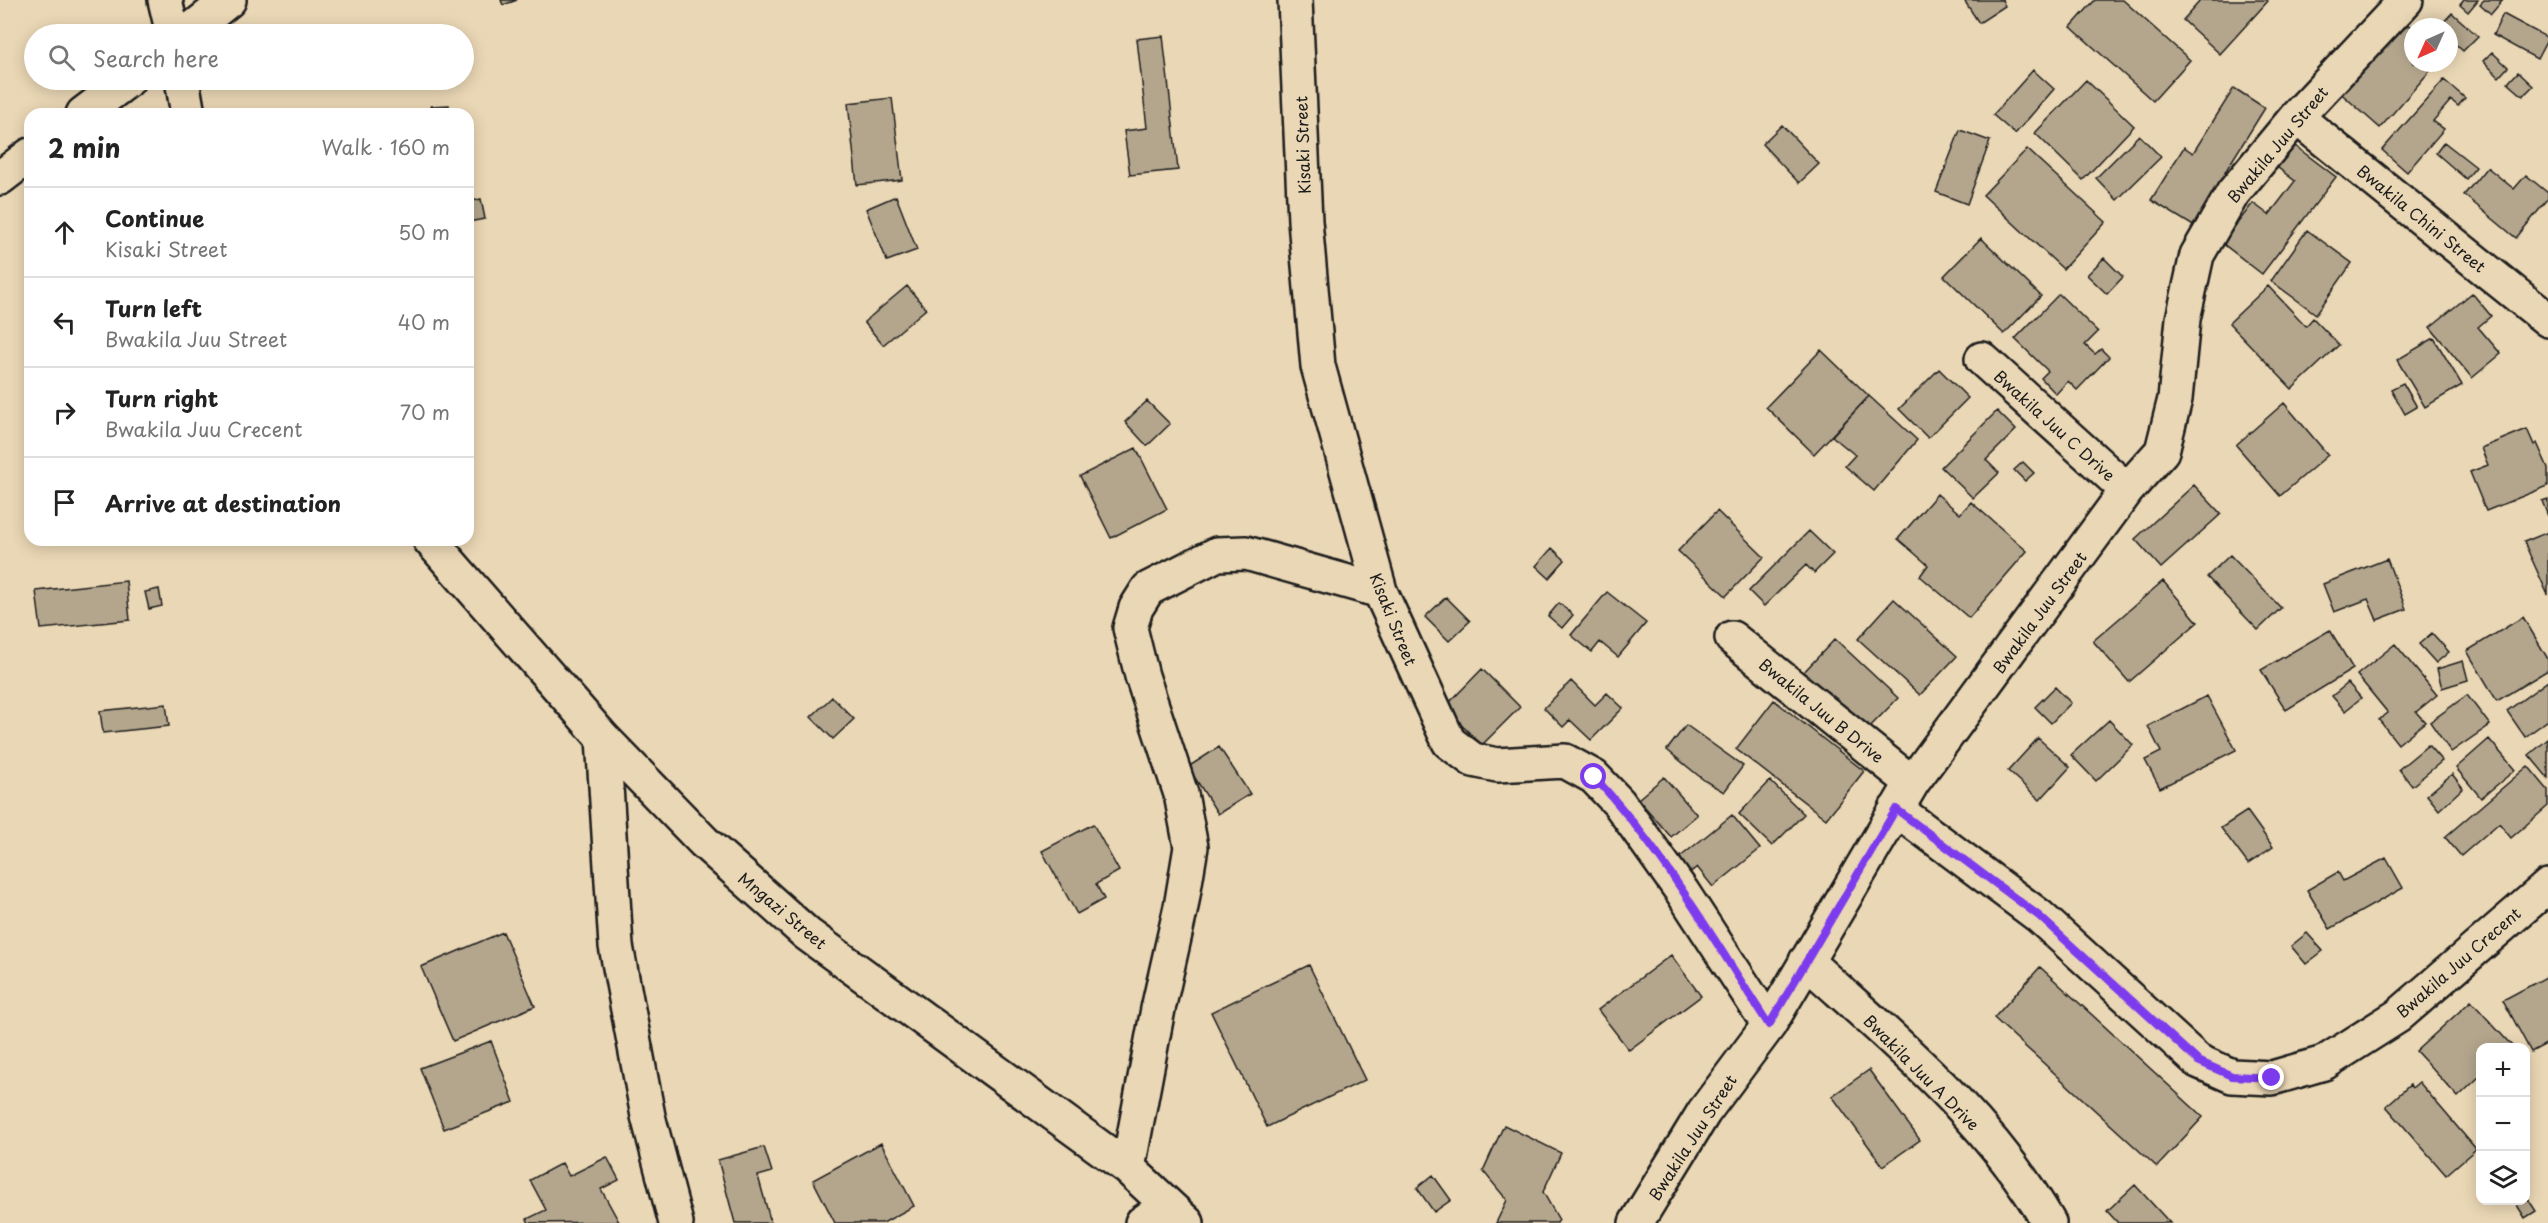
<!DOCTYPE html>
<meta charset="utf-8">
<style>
:root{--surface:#fff;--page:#f6f6f6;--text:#222;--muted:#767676;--line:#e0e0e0}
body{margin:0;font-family:"Playpen Sans",sans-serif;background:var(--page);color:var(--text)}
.controls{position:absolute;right:18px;bottom:18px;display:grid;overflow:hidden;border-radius:12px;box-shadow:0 3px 15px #0003}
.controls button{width:54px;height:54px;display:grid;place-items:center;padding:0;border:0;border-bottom:2px solid var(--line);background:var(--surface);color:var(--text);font:30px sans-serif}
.compass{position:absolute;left:2404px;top:18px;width:54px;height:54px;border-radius:50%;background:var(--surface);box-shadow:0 3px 15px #0003;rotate:225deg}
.stop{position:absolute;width:18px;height:18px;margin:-14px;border:4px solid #7c3aed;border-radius:50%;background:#fff}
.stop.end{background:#7c3aed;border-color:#fff;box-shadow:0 2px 6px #0008}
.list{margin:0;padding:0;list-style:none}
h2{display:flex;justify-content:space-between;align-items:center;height:78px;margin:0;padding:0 24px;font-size:26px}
h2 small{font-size:20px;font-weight:400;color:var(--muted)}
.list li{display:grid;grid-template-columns:39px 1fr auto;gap:18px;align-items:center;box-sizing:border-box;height:90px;padding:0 24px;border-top:2px solid var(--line)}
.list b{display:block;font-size:22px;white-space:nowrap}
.list p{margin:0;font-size:20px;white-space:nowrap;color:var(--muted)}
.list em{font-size:20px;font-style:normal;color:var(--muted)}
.icon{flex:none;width:33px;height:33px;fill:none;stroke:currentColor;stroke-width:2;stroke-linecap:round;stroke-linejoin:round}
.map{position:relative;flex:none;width:2548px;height:1223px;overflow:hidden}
.search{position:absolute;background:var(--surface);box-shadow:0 3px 15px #0003;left:24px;top:24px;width:450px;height:66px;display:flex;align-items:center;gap:15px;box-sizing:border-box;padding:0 21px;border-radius:33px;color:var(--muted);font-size:22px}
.panel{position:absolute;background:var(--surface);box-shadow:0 3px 15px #0003;left:24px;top:108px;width:450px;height:438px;border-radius:18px}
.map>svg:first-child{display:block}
.building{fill:#b4a68d;stroke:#1c1c1c;stroke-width:1.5}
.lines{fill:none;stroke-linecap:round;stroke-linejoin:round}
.minor-casing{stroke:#1c1c1c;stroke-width:38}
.minor{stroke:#ead7b5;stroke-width:33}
.route{stroke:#7c3aed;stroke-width:8}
.labels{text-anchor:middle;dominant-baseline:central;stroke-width:5;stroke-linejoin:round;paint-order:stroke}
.street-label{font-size:16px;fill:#1c1c1c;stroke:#ead7b5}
</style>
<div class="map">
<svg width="2548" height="1223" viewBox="0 0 2548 1223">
<rect width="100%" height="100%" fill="#ead7b5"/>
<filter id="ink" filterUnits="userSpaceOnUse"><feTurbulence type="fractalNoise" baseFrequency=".0167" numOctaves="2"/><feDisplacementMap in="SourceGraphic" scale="12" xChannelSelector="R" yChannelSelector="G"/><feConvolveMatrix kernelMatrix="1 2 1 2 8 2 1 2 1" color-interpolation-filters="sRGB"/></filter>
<g filter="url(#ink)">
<path class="building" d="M501,0H517L503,5Z
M1964,0H2002L2005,6L1979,23Z
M2095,0H2123L2190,60L2153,101L2071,27Z
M2201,0H2267L2268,1L2220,54L2183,20Z
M2464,0H2478L2468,12L2460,5Z
M2484,0H2503L2491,14L2480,4Z
M2452,13L2478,36L2463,51L2449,38V27H2439Z
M2503,14L2548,38L2537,59L2493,35Z
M2399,16L2413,28V63H2437L2380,128L2336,89Z
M1163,36L1178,170L1130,175L1124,131L1147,128L1137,39Z
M2492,52L2508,67L2499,77L2483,61Z
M2033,70L2054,89L2015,134L1993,115Z
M2518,72L2533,86L2523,96L2508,83Z
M2086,80L2134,126L2083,180L2035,133Z
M2444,80L2465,98L2458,106L2451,100L2433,121L2444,129L2407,172L2382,150Z
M2234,88L2265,108L2225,172L2228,174L2195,227L2151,200L2184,147L2193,153Z
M892,98L902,180L857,185L848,103Z
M449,105L450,114H432L431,106Z
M1782,125L1819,164L1799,183L1762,144Z
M1960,130L1990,141L1967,204L1936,192Z
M2139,135L2161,157L2117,200L2096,178Z
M2290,142L2336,177L2262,274L2222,243L2253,203L2269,215L2295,181L2273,164Z
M2444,142L2476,167L2466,179L2436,153Z
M2027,149L2106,222L2063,269L1983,195Z
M2487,167L2514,189L2526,175L2548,193V199L2516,238L2464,195Z
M896,196L917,250L887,261L866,209Z
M481,199L485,219L468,222V202Z
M2307,230L2352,263L2316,314L2271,281Z
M1981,238L2041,296L2004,334L1944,276Z
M2104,258L2123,277L2107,294L2087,275Z
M907,286L926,309L883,345L864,322Z
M2268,286L2306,326L2313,318L2339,345L2292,389L2229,323Z
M2472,293L2491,316L2478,327L2501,354L2472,378L2430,327Z
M2059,294L2098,332L2085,345L2095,354L2101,349L2109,357L2077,390L2068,381L2056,394L2041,378L2048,371L2015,339Z
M2434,338L2462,385L2425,407L2397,360Z
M1821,350L1869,396L1814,454L1766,407Z
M1939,369L1968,398L1928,438L1899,409Z
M2403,383L2417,407L2405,414L2391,389Z
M1869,396L1917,440L1874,491L1845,466L1855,455L1832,436Z
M1147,401L1170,424L1147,446L1125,422Z
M2284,403L2328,455L2280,496L2236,445Z
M1997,411L2016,430L1986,460L1999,473L1973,498L1941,467Z
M2527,429L2534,445L2537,443L2548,468V486L2486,511L2470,472L2488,465L2481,448Z
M1136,448L1167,509L1111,538L1080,476Z
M2023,462L2034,473L2025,481L2014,470Z
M2194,485L2221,514L2161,568L2135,539Z
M1937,494L1960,514L1971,502L2027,551L1969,618L1920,576L1928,565L1898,539Z
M2548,499V516L2542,501Z
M1717,511L1764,557L1726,596L1678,551Z
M1809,531L1833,554L1814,573L1806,565L1764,606L1749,591Z
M2548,532V595L2524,542Z
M1552,548L1565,560L1549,578L1536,566Z
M2230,555L2281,608L2258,630L2207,577Z
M2387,559L2406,609L2377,620L2368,599L2334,612L2323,584Z
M126,581L130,620L41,629L36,591Z
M2163,581L2198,622L2129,682L2093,641Z
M159,589L162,606L149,609L145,592Z
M1607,592L1646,623L1618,657L1600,642L1592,652L1571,635Z
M1446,597L1470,621L1449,641L1425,617Z
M1894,599L1957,656L1920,695L1858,639Z
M1559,603L1573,615L1562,628L1548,616Z
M2523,617L2548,659V670L2497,701L2467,651Z
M2330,630L2353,669L2286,710L2261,670Z
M2432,633L2449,652L2436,663L2419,644Z
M1835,639L1898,698L1862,735L1800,676Z
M2395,644L2437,695L2416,712L2425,722L2398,744L2379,720L2388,713L2357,675Z
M2463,661L2468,680L2442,688L2437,669Z
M1482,669L1520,707L1482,745L1444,708Z
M1571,681L1595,705L1607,693L1623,708L1591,740L1570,720L1563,727L1544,708Z
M2548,681V720L2525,737L2507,711Z
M2348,683L2361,698L2345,711L2332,696Z
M2055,687L2071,703L2051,723L2035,707Z
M2467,695L2490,725L2451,752L2430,722Z
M2207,696L2236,750L2160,788L2145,760L2161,752L2148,726Z
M832,697L854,719L833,739L811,717Z
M1774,700L1864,771L1826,819L1736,749Z
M166,704L169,726L103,733L100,711Z
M2109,720L2133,745L2096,781L2071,755Z
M1686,725L1743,766L1724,792L1705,781L1667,750Z
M2038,738L2070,767L2040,800L2008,771Z
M2489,739L2515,770L2481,798L2456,768Z
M2548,739V778L2529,755Z
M2428,745L2442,761L2412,786L2399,769Z
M1219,747L1250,794L1218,814L1188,767Z
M2528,766L2548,790V806L2511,838L2499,823L2461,856L2445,837Z
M2452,774L2463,788L2439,810L2427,795Z
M1664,777L1697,815L1671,837L1638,799Z
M1770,781L1804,814L1772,846L1739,814Z
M2247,811L2273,847L2248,864L2221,828Z
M1732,815L1760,849L1713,887L1697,867L1686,876L1674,862Z
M1093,824L1119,871L1096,884L1104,899L1077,914L1042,851Z
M2386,858L2403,888L2330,929L2307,890L2338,872L2343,881Z
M503,932L535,1006L453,1041L421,967Z
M2307,933L2323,951L2306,964L2291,946Z
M1671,955L1701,996L1629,1050L1598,1010Z
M1309,965L1365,1080L1267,1127L1211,1012Z
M2040,967L2203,1117L2157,1167L1994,1018Z
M2548,976V1043L2531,1052L2503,1000Z
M2471,1001L2513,1047L2480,1048V1076L2458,1097L2416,1051Z
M491,1041L514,1102L444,1129L420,1068Z
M1869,1070L1920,1140L1883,1166L1832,1096Z
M2419,1082L2476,1149L2446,1175L2386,1106L2410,1085L2412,1088Z
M1504,1125L1561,1153L1543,1192L1559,1220L1557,1223H1496L1507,1200L1483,1171Z
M881,1143L914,1206L883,1223H835L813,1180Z
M764,1147L772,1172L758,1176L771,1223H735L718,1160Z
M607,1157L619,1180L601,1189L619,1222L529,1223L527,1219L546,1210L530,1180L562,1163L569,1176Z
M1433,1175L1451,1200L1434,1212L1417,1188Z
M2135,1185L2170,1223H2118L2107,1211Z
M2526,1196L2536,1211L2525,1218L2515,1202L2526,1200Z"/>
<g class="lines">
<g class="minor-casing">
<path id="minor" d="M165,0L173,34
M1295,0L1305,221L1318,366L1380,591L1449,742L1473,760L1497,765L1565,761L1594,777L1619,803L1683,893L1769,1025
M186,34L229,0
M182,80L188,114
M83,114L128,80
M2296,117L2548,320
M0,178L30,155
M1982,359L2127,490
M430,540L603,738L704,842L807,934L1128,1168L1187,1223
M1732,638L1912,783
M603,738L616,946L648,1116L676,1223
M1896,809L2039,916L2198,1061L2232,1076L2272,1078L2324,1063L2398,1016L2548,886
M1806,961C1893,1040 1990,1119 2049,1223
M1128,1168L1158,1009L1181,907L1191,847L1181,794L1142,676L1130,628L1136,608L1148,589L1217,554L1246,553L1380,591
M1142,1223L1167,1206
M1636,1223L1704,1112L1769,1025L1912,783L2127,490L2162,451L2175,399L2183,319L2197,255L2233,193L2296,117L2406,0"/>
</g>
<use href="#minor" class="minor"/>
</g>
</g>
<g class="lines" filter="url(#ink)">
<path class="route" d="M1594,777C1662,849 1715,942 1769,1025L1896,809L2039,916L2198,1061L2232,1076L2272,1078"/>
</g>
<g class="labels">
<g class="street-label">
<text transform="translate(2277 144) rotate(-50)">Bwakila Juu Street</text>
<text transform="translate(1302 145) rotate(-92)">Kisaki Street</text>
<text transform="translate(2422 218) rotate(39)">Bwakila Chini Street</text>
<text transform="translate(2055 425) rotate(42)">Bwakila Juu C Drive</text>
<text transform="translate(2039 612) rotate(-54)">Bwakila Juu Street</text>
<text transform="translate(1394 619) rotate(68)">Kisaki Street</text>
<text transform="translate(1822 710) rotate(39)">Bwakila Juu B Drive</text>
<text transform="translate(783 910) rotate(40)">Mngazi Street</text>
<text transform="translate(2458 962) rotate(-41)">Bwakila Juu Crecent</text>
<text transform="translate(1922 1072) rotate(45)">Bwakila Juu A Drive</text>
<text transform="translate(1692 1137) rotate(-57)">Bwakila Juu Street</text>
</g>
</g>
</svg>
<div class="controls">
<button>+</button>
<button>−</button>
<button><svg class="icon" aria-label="layers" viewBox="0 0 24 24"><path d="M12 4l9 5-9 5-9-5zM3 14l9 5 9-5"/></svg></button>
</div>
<svg class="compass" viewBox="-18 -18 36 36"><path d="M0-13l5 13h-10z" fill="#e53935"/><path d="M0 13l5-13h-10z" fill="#767676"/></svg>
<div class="stop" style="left:1594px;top:777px"></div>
<div class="stop end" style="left:2272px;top:1078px"></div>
<div class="search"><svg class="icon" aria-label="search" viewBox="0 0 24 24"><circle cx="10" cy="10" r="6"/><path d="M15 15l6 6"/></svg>Search here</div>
<section class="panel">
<h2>2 min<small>Walk · 160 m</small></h2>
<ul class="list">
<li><svg class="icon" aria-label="ahead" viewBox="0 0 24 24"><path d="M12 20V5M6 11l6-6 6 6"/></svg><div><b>Continue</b><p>Kisaki Street</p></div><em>50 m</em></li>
<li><svg class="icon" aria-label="left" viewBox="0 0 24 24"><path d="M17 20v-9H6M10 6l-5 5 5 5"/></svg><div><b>Turn left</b><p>Bwakila Juu Street</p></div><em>40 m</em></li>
<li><svg class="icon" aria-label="right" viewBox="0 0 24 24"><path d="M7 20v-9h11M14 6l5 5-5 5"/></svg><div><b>Turn right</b><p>Bwakila Juu Crecent</p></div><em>70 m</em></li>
<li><svg class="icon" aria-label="arrive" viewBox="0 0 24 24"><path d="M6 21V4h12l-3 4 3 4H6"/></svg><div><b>Arrive at destination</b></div></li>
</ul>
</section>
</div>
